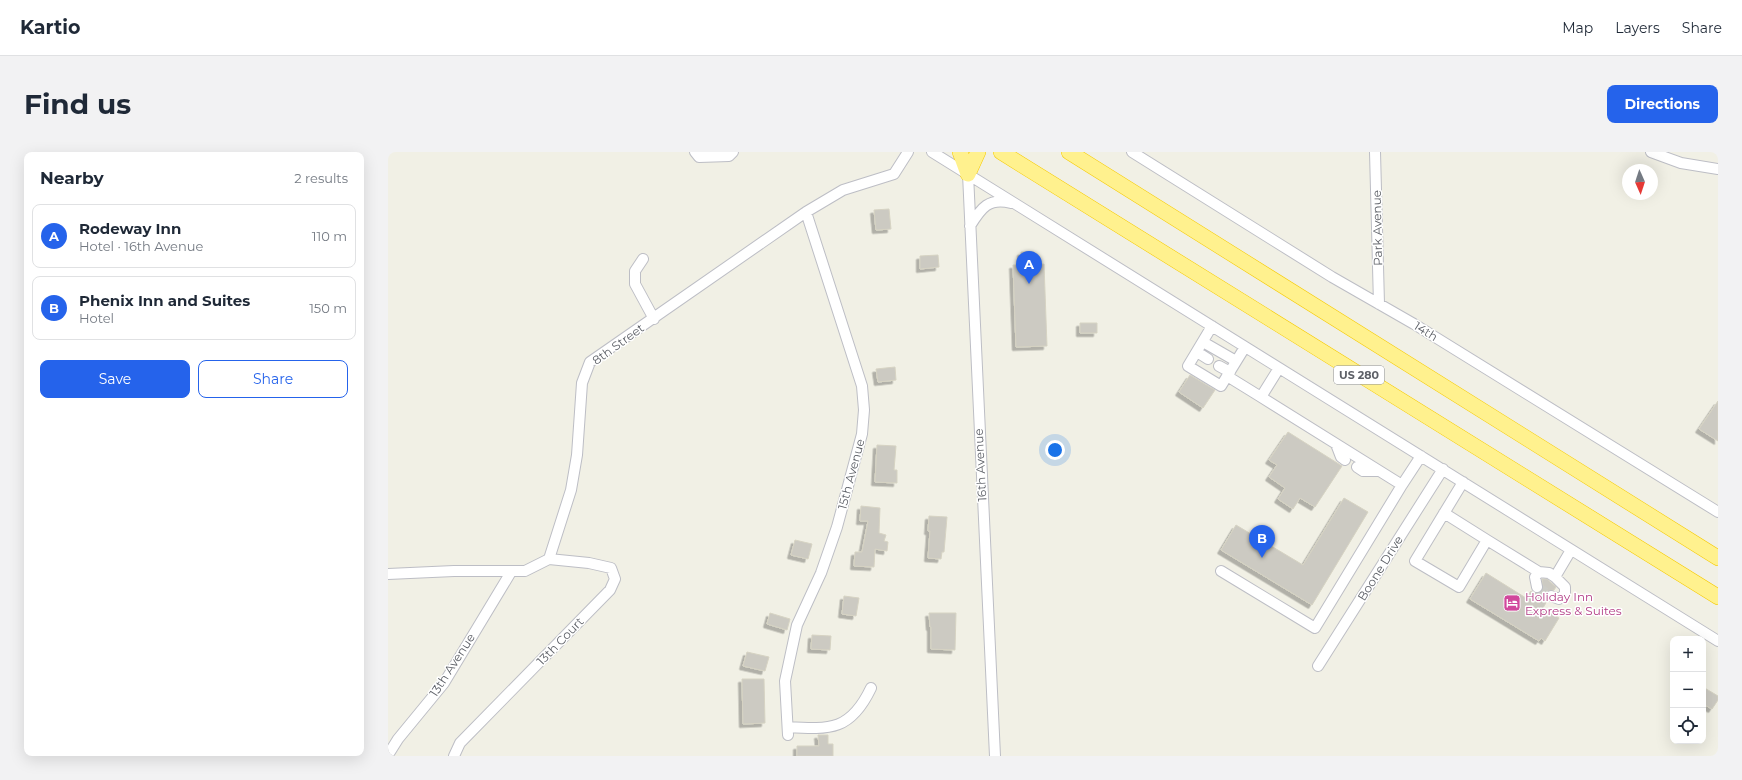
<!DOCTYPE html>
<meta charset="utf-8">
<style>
:root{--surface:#fff;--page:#f2f2f3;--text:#1f2937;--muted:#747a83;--line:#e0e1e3;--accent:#2563eb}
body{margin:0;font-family:Montserrat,sans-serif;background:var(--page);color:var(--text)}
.controls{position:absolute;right:12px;bottom:12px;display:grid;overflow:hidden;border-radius:8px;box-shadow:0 4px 16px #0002}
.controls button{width:36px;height:36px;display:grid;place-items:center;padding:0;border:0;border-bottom:1px solid var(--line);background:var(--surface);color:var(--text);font:20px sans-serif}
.compass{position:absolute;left:1234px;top:12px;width:36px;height:36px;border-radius:50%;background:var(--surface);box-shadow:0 4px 16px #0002;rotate:177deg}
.you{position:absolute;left:667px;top:298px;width:14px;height:14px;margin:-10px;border:3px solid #fff;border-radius:50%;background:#1a73e8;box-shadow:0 0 0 6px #1a73e833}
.badge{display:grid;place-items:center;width:26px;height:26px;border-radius:50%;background:var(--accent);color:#fff;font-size:13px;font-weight:700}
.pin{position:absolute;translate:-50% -33px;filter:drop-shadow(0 1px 2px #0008)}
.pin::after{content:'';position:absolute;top:21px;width:14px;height:12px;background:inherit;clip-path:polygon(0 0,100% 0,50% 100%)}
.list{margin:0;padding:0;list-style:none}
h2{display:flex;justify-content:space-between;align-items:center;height:52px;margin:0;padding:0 16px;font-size:17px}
h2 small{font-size:13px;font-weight:400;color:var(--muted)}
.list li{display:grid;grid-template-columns:26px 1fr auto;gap:12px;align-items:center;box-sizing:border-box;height:64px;margin:0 8px 8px;padding:0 8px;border:1px solid var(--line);border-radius:8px}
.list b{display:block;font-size:15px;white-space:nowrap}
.list p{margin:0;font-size:13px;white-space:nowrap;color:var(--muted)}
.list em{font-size:13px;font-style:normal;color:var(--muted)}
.actions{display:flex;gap:8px;padding:12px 16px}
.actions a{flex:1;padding:9px 0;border:1px solid var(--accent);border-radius:8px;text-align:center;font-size:14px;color:var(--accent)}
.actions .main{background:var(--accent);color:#fff}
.icon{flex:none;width:22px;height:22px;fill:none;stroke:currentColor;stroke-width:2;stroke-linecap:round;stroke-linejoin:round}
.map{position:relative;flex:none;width:1330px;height:604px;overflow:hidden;border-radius:8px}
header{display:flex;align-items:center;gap:24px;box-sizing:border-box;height:56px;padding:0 20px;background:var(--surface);border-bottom:1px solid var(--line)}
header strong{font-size:19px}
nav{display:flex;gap:22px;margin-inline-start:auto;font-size:14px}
.intro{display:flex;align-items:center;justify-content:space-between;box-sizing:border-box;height:96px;padding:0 24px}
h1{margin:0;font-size:28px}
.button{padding:10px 18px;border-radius:8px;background:var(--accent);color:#fff;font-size:14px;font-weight:700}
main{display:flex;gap:24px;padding:0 24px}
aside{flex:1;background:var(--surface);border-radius:8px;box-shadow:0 4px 16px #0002}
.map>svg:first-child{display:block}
.building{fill:#cccac2;stroke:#d6d3c3;filter:url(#shadow)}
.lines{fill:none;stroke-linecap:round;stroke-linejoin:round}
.minor-tunnel{stroke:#ccccc6;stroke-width:10;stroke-dasharray:10 5;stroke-linecap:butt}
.minor-casing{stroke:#bdbec5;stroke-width:12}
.highway-casing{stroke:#f6ca00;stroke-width:16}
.minor{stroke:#fff;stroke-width:10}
.highway{stroke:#fff18e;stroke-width:15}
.labels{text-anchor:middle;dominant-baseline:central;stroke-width:3;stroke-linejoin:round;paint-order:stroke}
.shield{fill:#fff;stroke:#8e9095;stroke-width:1}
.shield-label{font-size:11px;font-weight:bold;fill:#5d6067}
.street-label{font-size:12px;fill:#5d6067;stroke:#fff}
.hotel-label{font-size:12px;fill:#b23c85;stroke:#fff;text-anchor:start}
</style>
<header>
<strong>Kartio</strong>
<nav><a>Map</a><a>Layers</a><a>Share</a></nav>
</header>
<div class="intro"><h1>Find us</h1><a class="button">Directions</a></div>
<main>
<aside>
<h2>Nearby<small>2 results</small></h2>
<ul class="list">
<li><span class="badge">A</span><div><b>Rodeway Inn</b><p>Hotel · 16th Avenue</p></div><em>110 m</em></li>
<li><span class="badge">B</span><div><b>Phenix Inn and Suites</b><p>Hotel</p></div><em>150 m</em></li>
</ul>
<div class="actions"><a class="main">Save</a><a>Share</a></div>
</aside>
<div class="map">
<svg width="1330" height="604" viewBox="0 0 1330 604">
<defs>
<filter id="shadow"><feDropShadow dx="-3.5" dy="3.5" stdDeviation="0" flood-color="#0004"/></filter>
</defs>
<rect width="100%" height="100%" fill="#f1f0e5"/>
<path class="building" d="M501,57L503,77L488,78L486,58Z
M633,100H646L647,113L656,112L659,194L628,195L625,113H634Z
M550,103L551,115L532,117V104Z
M692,171H709V181H692Z
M507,215L508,228L490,230L488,217Z
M802,223L827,238L815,256L791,240Z
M1330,249V289L1311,277Z
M900,280L954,314L927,355L912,346L905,357L890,347L897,336L881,325L889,313L881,308Z
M489,293L508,294L506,318H509V331L487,330Z
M956,346L980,360L924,453L833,398L848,373L915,413Z
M473,354L492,356L491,381L498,383L496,389L500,390L499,399L487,397L486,415L466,414L467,400H474L480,369H472Z
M541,364L559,365L556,400H554L553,407L540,406L542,379H540Z
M407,388L424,392L420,407L403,403Z
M1098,421L1138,446L1143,439L1147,441L1154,440L1155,434L1154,427H1159L1168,435L1166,438L1159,439L1157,442V445L1159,449L1155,456L1171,466L1157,489L1153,486L1151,489L1082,447Z
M456,444L471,446L468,464L454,462Z
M382,461L402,467L399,478L379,472Z
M541,461H568L567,498L543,497V475H542Z
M424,483L443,484L442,498L423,497Z
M359,500L381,505L377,519L355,514Z
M354,527H376L377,571L355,572Z
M1315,535L1330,544V548L1324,557L1315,552Z
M430,583H440V592H445V604H409V594H431Z"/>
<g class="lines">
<path class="minor-tunnel" d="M1149,435L1163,444"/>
<g class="minor-casing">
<path id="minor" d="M307,0L311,5L341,4L345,0
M544,0L1330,489
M744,0L944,125L1026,172L1330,360
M987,0L991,152
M1263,0L1293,11L1330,17
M580,22L607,604
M582,74C593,56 601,45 623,51
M255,107L247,119V132L266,167
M824,174L800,214L833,234L857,195
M815,190L848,209
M809,200L820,207
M831,214L842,220
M839,224L873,245
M948,292L953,305L957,308
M969,315L975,319H991
M1075,330L1027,409L1071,435L1099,388L1151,420L1161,421L1167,425L1183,398
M1014,333L1033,304
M1056,361L1099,388
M833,419L927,476L1014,333L873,245L891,216
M0,422L66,419H137L161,407L183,338L189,303L194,231L202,210L418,60L455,38L506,22L520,0
M1149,435L1147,425L1151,420
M1163,444L1171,447L1177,442V435L1167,425
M930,514L1055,317
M400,575C443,578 463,578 483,536
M400,583L397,529L409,473L433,421L449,375L474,282L476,258L474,234L418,60
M0,603L10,587L56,531L123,420
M66,604L72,591L222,438L227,427L223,416L201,411L161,407"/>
</g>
<g class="highway-casing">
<path id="highway" d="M572,0L580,22
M613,0L1330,445
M681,0L1330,406
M580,22L590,0"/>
</g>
<use href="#minor" class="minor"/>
<use href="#highway" class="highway"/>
</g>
<defs>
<g id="hotel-square" transform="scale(0.9)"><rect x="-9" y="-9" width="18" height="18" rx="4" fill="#d1479c" stroke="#fff"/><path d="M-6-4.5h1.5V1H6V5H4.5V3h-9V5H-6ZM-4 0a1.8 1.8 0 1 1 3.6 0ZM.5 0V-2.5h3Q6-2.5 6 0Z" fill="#fff"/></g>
</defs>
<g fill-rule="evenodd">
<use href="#hotel-square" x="1124" y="451"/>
</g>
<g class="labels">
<rect class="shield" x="946" y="214" width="50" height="18" rx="3"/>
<g class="shield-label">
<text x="971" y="223">US 280</text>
</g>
<g class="street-label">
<text transform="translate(989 76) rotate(-91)">Park Avenue</text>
<text transform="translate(1038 179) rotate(32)">14th</text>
<text transform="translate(230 192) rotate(-36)">8th Street</text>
<text transform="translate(592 313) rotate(-93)">16th Avenue</text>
<text transform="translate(463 322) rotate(-75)">15th Avenue</text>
<text transform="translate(992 416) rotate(-58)">Boone Drive</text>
<text transform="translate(172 489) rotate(-46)">13th Court</text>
<text transform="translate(64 513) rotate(-57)">13th Avenue</text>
</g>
<g class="hotel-label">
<text x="1137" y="444">Holiday Inn<tspan x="1137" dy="14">Express &amp; Suites</tspan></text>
</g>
</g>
</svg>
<div class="controls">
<button>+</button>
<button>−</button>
<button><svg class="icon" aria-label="locate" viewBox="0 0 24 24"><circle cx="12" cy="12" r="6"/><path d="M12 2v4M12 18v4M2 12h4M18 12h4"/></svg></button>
</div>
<svg class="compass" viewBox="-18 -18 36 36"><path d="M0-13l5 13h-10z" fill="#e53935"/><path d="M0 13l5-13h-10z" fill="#747a83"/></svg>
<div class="you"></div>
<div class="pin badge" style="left:641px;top:132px">A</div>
<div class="pin badge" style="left:874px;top:406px">B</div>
</div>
</main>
